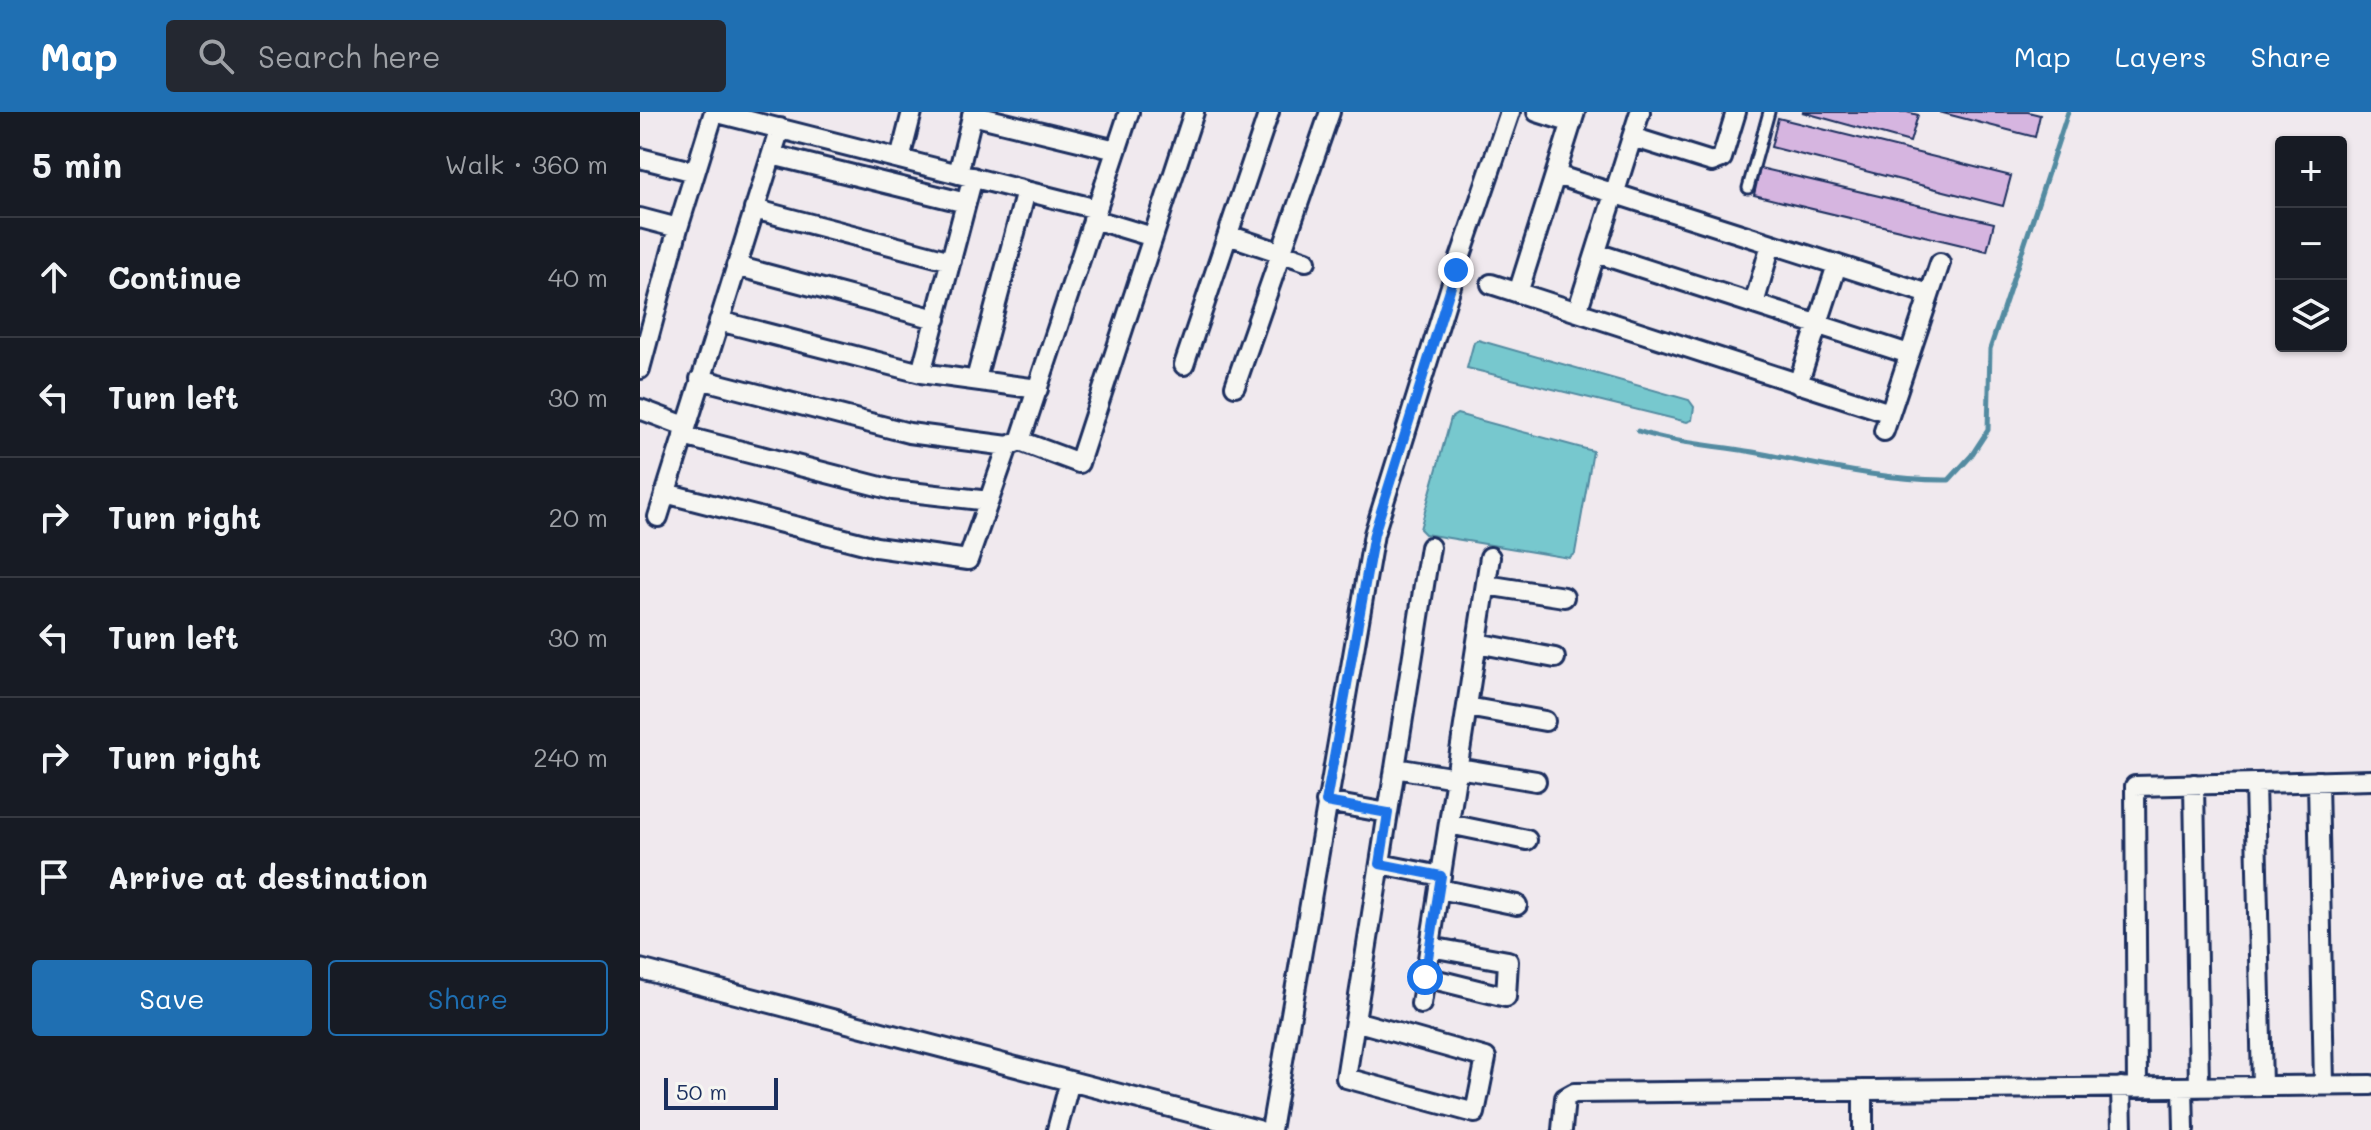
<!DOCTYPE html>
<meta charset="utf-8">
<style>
:root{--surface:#171b24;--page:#242831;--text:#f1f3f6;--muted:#9ea1a6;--line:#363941;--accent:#1f6fb2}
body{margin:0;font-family:Mali,sans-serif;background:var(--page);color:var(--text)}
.controls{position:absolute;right:24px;top:24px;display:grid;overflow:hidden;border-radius:8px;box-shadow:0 2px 6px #0004}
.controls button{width:72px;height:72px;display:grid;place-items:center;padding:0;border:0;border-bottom:2px solid var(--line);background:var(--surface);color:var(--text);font:40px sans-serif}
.scale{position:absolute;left:24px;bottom:20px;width:114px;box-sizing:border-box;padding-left:8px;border:4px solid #1b2f5e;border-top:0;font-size:22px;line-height:28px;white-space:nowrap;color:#1b2f5e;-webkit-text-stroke:6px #f6f6f2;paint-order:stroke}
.stop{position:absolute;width:24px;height:24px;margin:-18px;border:6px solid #1a73e8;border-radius:50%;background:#fff}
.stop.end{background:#1a73e8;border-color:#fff;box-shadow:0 2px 8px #0008}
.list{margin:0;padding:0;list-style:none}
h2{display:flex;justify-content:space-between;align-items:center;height:104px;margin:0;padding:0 32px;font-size:34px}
h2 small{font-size:26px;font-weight:400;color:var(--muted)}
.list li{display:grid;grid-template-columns:52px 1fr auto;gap:24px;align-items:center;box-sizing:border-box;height:120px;padding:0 32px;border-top:2px solid var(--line)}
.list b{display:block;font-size:30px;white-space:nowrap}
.list em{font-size:26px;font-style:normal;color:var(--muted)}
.actions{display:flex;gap:16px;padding:24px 32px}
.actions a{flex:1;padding:18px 0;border:2px solid var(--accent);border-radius:8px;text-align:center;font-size:28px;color:var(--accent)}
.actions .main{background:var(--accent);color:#fff}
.icon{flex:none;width:44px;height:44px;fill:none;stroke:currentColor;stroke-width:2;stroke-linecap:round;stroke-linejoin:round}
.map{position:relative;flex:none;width:1731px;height:1018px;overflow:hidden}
header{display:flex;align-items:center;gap:48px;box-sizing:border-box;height:112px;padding:0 40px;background:var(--accent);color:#fff}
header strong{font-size:38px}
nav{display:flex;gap:44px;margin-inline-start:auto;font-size:28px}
.search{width:560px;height:72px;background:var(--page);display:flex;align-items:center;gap:20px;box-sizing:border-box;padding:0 28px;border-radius:8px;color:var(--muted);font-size:30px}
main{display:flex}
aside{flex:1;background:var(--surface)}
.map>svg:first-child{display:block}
.water{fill:#77c8ce;stroke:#528ba1;stroke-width:2}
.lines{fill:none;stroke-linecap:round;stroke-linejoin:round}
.stream{stroke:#528ba1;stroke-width:5}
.building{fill:#d6b5e0;stroke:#1b2f5e;stroke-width:2}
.lane-casing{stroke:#1b2f5e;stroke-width:15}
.street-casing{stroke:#1b2f5e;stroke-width:24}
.lane{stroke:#f6f6f2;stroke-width:9}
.street{stroke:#f6f6f2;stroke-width:18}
.route{stroke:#1a73e8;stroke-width:10}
</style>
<header>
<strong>Map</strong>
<div class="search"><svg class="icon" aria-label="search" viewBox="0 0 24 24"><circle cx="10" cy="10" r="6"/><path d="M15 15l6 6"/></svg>Search here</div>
<nav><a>Map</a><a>Layers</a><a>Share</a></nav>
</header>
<main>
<aside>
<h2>5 min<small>Walk · 360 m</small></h2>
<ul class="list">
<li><svg class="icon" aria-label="ahead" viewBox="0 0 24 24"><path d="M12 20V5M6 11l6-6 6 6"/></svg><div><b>Continue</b></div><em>40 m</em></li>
<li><svg class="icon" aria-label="left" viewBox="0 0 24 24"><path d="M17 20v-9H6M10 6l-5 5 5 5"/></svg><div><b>Turn left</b></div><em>30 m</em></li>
<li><svg class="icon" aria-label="right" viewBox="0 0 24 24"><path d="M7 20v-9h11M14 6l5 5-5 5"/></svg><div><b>Turn right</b></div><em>20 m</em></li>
<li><svg class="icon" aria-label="left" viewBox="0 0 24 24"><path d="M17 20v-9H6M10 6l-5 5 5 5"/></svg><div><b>Turn left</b></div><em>30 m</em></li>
<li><svg class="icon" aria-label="right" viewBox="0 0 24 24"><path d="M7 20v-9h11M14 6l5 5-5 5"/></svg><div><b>Turn right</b></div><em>240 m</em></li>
<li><svg class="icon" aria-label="arrive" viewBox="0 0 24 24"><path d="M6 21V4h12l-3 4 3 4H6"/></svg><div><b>Arrive at destination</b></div></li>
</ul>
<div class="actions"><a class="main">Save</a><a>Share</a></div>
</aside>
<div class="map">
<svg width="1731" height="1018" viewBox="0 0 1731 1018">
<rect width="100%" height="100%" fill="#f0e9ee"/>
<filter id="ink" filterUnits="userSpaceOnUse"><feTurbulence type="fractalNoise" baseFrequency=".0125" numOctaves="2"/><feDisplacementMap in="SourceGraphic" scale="16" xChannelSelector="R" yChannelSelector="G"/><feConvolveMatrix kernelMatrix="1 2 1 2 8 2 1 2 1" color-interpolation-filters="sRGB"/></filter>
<g filter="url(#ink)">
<path class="water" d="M838,228L1049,288L1054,295L1052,308L1047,310L827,256L834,230Z
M817,302L953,339L935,441L929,446L785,422L780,417L811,306Z"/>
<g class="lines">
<path class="stream" d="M998,319C1037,332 1074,333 1113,340C1177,352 1244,369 1309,368L1331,344L1348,318L1350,237L1428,0"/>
</g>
<path class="building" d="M1162,0H1267L1278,3L1270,30Z
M1299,0H1388L1400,3L1395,25Z
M1138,6L1371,64L1363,94L1131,35Z
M1120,56L1354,111L1347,139L1114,83Z"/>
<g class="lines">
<g class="lane-casing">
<path id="lane" d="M1108,76L1129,0"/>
</g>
<g class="street-casing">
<path id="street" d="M74,0L457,97
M897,0L932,11
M332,3L476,38
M992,25L1072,50L1082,46L1096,0
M132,43L326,91
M0,46L55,60
M260,47L272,0
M318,62L333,0
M916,63L1289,182
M114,97L311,149
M0,106L38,116
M453,107L513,125
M588,123L666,149
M956,141L1269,242
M96,154L296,207
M851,172L1250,301
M878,181L935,0
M1114,192L1131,132
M937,200L1000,0
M79,209L281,261L398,277
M544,253L629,0
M0,257L38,116L74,0
M281,261L333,65
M60,267L269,321L368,334
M336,267L386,79
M1158,272L1197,153
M595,274L690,0
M0,297L45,314
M1244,319L1300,151
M43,324L253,378L349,389
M380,329L439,351L554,0
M25,381L236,435L328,448L368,334L380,329L489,0
M18,405L140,16
M846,473L924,485
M837,531L915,546
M827,595L905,609
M755,656L816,666
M818,656L896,669
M1678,669L1684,973
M1615,671L1622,974
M1554,672L1559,975
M686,690L748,701
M809,712L887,728
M740,752L801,764
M799,777L877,793
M0,857L618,1018
M785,865L866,885L868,849L790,835
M781,892L850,445
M715,909L846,946L835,1001L706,966L715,909L790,435
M1481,975L1482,1018
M1497,975L1495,674L1731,668
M1543,975L1544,1018
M1223,978V1018
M417,1018L430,969
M631,1018L734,422L816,158L870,0
M922,1018L925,986L934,981L1731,973"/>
</g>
<use href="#lane" class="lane"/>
<use href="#street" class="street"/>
</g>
</g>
<g class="lines" filter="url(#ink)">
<path class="route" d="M785,865L801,764L740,752L748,701L686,690L734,422L816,158"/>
</g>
</svg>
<div class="controls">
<button>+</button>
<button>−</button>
<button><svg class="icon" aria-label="layers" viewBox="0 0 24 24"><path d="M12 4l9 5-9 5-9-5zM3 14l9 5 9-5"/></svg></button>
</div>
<div class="scale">50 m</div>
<div class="stop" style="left:785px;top:865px"></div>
<div class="stop end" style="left:816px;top:158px"></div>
</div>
</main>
